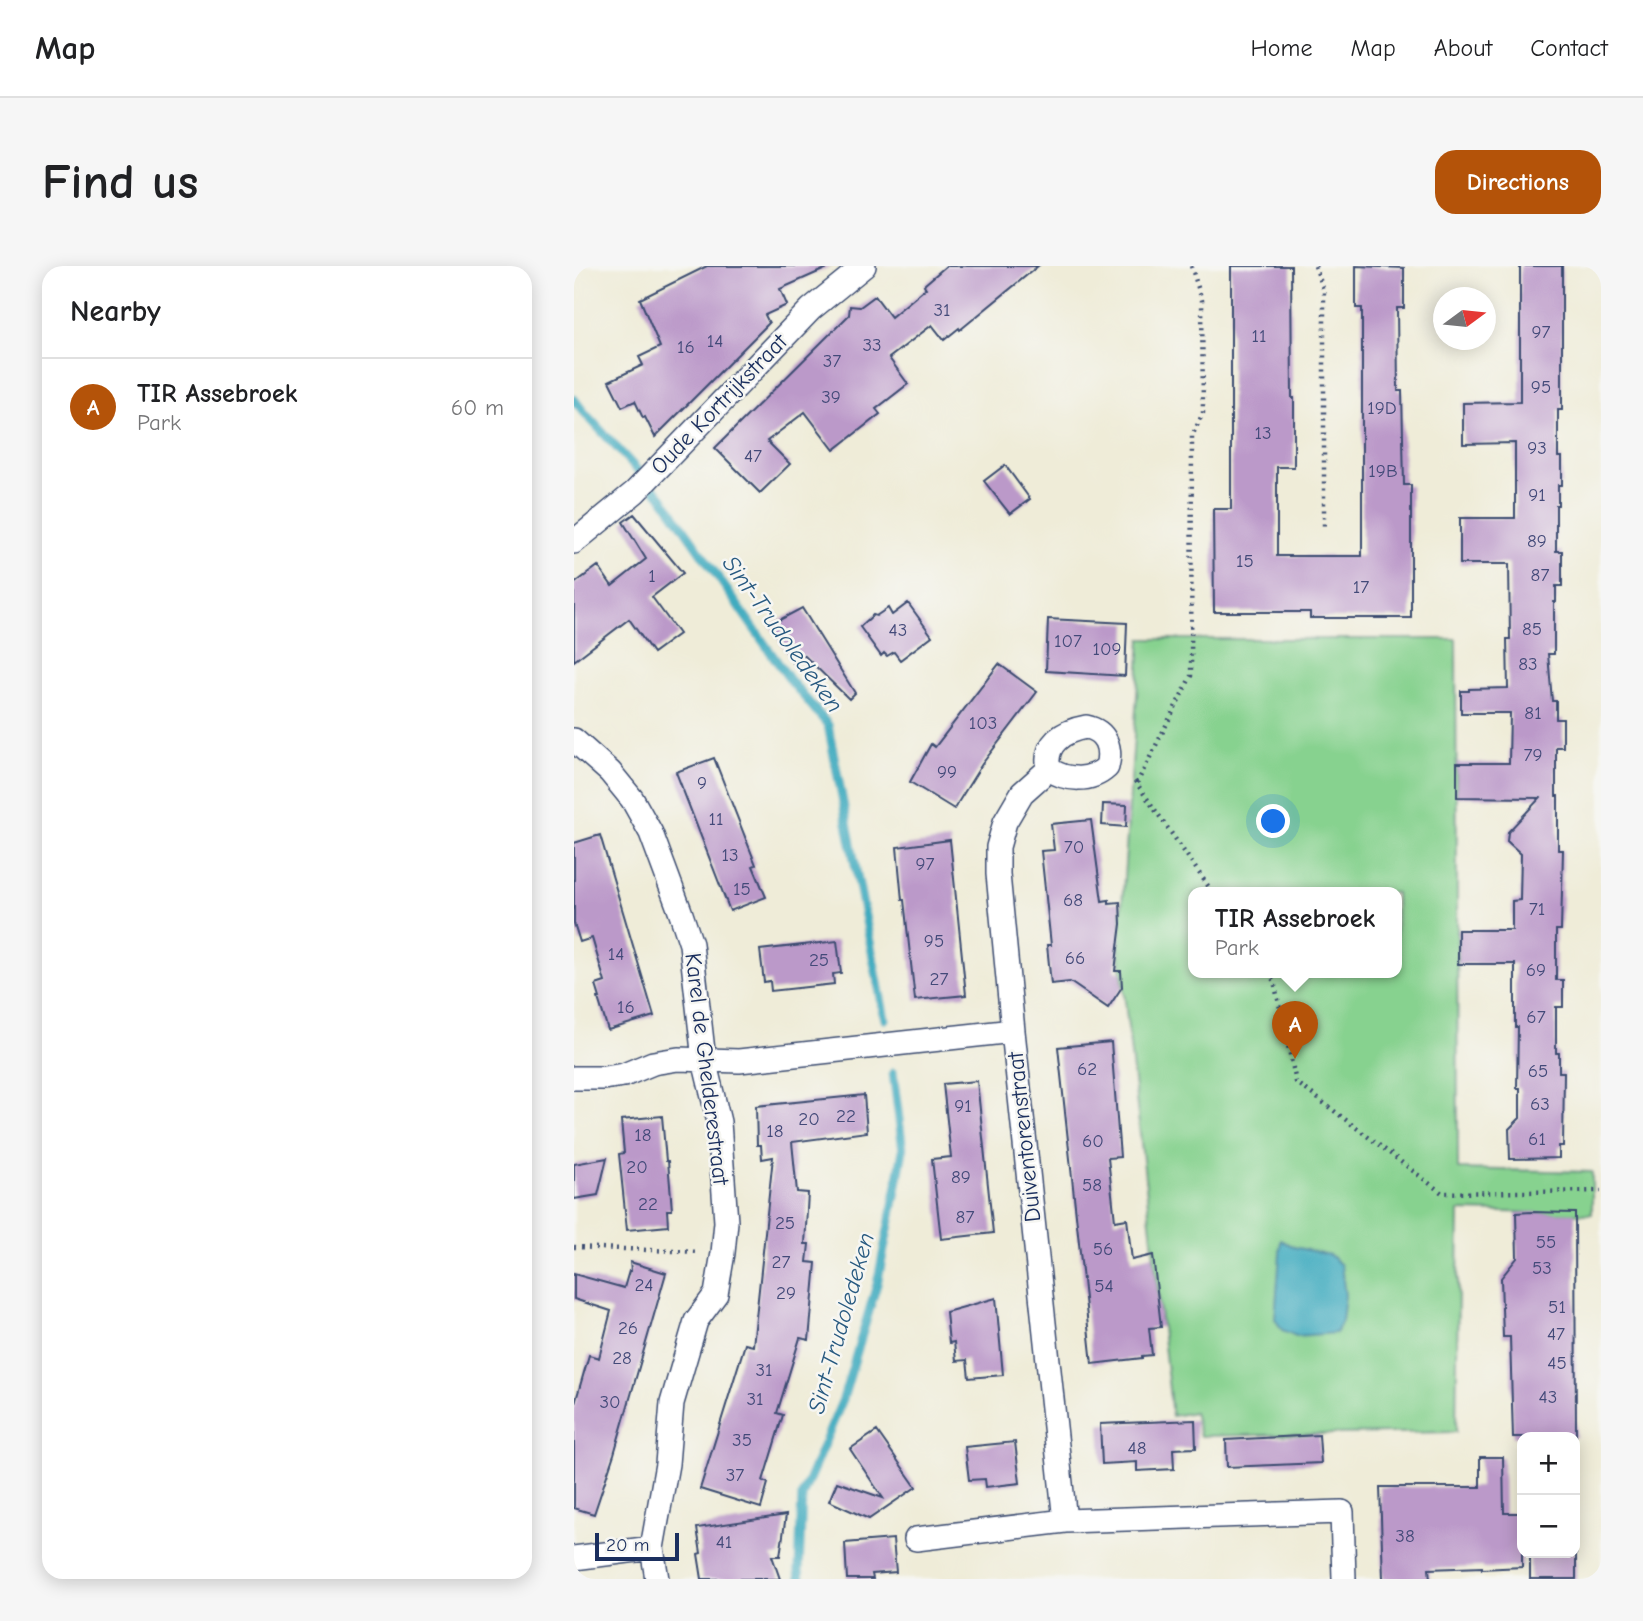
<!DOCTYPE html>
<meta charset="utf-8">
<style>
:root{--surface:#fff;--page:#f6f6f6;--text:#202124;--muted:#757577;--line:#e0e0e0;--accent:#b45309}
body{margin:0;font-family:"Comic Neue",sans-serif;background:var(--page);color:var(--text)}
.controls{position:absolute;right:21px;bottom:21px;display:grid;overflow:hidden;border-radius:14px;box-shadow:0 4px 18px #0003}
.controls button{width:63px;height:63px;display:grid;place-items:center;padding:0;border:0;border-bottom:2px solid var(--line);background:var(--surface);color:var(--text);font:35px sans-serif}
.compass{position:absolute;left:859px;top:21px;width:63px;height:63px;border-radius:50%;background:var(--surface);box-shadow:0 4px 18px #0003;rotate:75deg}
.scale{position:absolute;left:21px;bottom:18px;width:84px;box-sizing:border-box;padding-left:7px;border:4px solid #1b2f5e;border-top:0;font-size:19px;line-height:24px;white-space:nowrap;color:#1b2f5e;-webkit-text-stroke:5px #f6f6f2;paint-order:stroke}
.you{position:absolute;left:700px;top:556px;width:24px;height:24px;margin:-18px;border:5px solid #fff;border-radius:50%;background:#1a73e8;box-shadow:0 0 0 10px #1a73e833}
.badge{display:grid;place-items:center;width:46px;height:46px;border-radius:50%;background:var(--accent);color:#fff;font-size:23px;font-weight:700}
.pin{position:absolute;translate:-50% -58px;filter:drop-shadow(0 2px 4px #0008)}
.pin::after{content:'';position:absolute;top:37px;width:24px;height:21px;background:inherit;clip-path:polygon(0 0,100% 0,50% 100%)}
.popup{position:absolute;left:614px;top:621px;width:214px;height:91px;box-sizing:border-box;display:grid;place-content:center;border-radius:14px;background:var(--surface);filter:drop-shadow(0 2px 5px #0005);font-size:23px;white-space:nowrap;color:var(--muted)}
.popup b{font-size:26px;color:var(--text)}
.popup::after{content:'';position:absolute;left:50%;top:100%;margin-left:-14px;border:14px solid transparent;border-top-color:var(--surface)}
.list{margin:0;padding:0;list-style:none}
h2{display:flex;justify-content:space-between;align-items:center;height:91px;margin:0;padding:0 28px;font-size:30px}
h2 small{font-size:23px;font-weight:400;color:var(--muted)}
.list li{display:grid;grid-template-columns:46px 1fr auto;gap:21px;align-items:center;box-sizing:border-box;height:98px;padding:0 28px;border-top:2px solid var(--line)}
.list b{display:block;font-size:26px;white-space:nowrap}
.list p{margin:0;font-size:23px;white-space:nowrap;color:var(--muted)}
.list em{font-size:23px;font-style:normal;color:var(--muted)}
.map{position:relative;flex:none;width:1027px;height:1313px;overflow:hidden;border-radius:21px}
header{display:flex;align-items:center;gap:42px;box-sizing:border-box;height:98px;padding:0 35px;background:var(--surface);border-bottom:2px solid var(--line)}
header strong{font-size:33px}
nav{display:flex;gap:38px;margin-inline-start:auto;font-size:24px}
.intro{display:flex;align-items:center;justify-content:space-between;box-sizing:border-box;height:168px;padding:0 42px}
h1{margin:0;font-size:49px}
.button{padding:18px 32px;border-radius:21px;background:var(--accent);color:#fff;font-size:24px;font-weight:700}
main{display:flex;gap:42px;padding:0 42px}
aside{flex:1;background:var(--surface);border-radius:21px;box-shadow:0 4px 18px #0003}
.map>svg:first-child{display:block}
.green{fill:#87d28f;stroke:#518076;stroke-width:2;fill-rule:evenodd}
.water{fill:#40abbf;stroke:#2e6d8e;stroke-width:2}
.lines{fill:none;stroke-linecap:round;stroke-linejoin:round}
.stream{stroke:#40abbf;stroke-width:9}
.building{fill:#bb99c9}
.minor-casing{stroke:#3b4b70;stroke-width:26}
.path{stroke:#3b4b70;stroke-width:4.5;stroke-dasharray:2 5;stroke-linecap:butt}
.minor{stroke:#fff;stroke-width:23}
.labels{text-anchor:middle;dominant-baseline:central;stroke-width:5;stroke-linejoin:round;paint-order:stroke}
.number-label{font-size:19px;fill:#434a79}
.street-label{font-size:23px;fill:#1b2f5e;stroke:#f6f6f2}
.water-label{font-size:24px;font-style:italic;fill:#285a80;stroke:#f6f6f2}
</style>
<header>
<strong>Map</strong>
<nav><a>Home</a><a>Map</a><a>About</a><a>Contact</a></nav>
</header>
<div class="intro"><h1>Find us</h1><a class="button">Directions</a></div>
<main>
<aside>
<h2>Nearby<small></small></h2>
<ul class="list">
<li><span class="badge">A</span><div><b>TIR Assebroek</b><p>Park</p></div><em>60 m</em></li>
</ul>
</aside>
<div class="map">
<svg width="1027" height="1313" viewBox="0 0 1027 1313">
<rect width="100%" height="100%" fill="#f6f6f2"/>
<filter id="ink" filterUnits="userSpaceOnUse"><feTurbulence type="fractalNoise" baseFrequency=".0143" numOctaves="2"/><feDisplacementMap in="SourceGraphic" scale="14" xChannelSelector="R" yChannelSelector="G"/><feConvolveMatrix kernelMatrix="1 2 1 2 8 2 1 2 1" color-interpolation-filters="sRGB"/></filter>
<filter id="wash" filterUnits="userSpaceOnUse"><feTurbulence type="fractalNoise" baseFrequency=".00686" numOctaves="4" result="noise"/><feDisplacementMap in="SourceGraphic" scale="28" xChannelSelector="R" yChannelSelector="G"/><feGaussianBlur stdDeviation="1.57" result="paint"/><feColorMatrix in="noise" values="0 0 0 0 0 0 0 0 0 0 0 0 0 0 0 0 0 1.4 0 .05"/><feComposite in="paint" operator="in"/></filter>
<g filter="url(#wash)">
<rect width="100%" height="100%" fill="#efecd8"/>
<path class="green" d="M567,373H882L884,903L1018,906V948L885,945L882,1166L626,1170L620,1146L598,1150L545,682ZM620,627H822V707H620Z"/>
<path class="water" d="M707,974L720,981L756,989L767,999L771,1029L768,1055L762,1067L722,1070L708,1064L701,1053Z"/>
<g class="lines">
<path class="stream" d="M0,133L9,145L88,231L216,414L254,459L311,753
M226,1313L225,1305L228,1230L269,1133L303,1018L322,924L329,884L319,807"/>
</g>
<g id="blocks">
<path class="building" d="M133,0H258L206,23L213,39L191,49L195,57L81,171L71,151L69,152L61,135L48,141L35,115L69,99L65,91L86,81L66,33Z
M372,0H464L386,64L385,62L370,74L358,59L315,92L334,118L302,143L306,148L260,184L231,146L193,175L216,198L186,227L141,182L275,49L276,40L286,41L301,30L317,51L352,22L350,19Z
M657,0H717L718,132H720V201H703V290H788V42H782V0L830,2V42H823L824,125H828L830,219H837V352H736V346H640L639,243H657Z
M946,0H988V144H984V191H988V219H984V239H982V285H988V320H982V336H980V388H974L978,435H982V453H989V481H982V530H984V584H989L987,664H982V714H989V741H982V787H985V806H990L989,880H985V892L936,893L935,863L946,852V822H943L944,761H941V698H884V664H938V635L946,634L947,588L933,575L934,566L966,532L883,531V497H935L936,447H887V425H895V423L934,422L933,373H936L935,298H886V252H941V177L889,178V137L946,136Z
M431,199L456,233L436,248L410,215Z
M60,248L109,307L78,331L105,368L79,387L55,353L0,395V318L24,300L38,320L72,293L49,256Z
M334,337L358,370L326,394L320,386L313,390L310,387L307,390L286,361L299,349L302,350L314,342L318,349Z
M228,342L281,427L275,433L230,389L220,398L196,359Z
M474,353L553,357L551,410L472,405Z
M425,398L463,426L408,498L380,543L336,516L357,478L361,481Z
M140,492L182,599L179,600L192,631L156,645L102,506Z
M529,538L553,539L552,561L528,559Z
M517,554L528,635L535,634V637L546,636L547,658L541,705H547L548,721L534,742L496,716L477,718L473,679H477L467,585L480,584L477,558Z
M26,569L80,750L34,764L24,732H26L22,719L31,716L18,672L6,676L0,657V577Z
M376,574L392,729L341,734L330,634H328L323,581Z
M263,675L267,707L259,708L260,718L197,725L196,715L190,716L186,684Z
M537,776L546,891L534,892L541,955L553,953L558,994L579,989L587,1061L575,1062L578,1089L568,1090V1092L518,1098L484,781Z
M403,815L419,967L367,973L358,893L377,891L369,818Z
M290,829L293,866L218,876L223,926L234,927L231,978H235L233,996L242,997L235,1074L226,1072L203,1147L209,1149L189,1215L194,1217L187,1242L126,1223L171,1078L179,1080L199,891L188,893L187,879H183L182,840Z
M88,850L92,895H94L98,944H93L94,960L53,964L45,888L50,887L47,854Z
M33,892L24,929L0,933V898Z
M957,946L1001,947L1002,1171H939L936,1071H929L927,1012L943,992L942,947Z
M56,996L92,1007L40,1188L20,1248L0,1242V1141L15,1089L25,1092L37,1045L0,1033V1008L50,1022L55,1005H57Z
M422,1032L429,1109L395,1112L393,1094L382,1095L380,1076L375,1077L372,1046Z
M621,1154L622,1182L599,1183L600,1203L563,1205V1196L528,1198L526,1158Z
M303,1165L342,1221L295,1253L255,1235L263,1216L309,1232L276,1183Z
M745,1169L747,1197L653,1201L652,1174Z
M441,1176L446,1217L412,1221L411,1213L395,1214L391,1181Z
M906,1191H929L930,1247H948V1301L908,1303V1301L855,1303L856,1313H809L806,1221H906Z
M212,1249L206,1290H198L206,1313H128L124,1288L127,1287L123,1262Z
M319,1273L322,1306L298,1308L299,1313H273L271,1277Z
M956,1287H1002V1313H956Z"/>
</g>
</g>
<g filter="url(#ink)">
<use href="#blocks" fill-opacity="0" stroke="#3b4b70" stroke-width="2"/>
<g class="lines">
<g class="minor-casing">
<path id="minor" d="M0,276L61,226L237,43L290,0
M512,461C532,465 538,482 533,501C517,516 492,515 475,503C469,478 489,465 512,461Z
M0,474L36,506L58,533L77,567L106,645L117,678L130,794L145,856L152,956L149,987L142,1028L122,1055L98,1137L93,1198L78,1282L83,1313
M475,503L448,527L431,556L424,581V608L439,765L491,1255
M0,812H30L50,809L79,797L104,793L165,795L439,765
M342,1273L491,1255L768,1246L770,1313
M0,1292L78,1282"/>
</g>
<path class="path" d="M741,0L750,25V260
M561,515L639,627
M563,517L617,410L618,170L629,147L628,34L617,0
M694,707L700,715L722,816L868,927L1027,925
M0,981L125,986"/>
<use href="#minor" class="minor"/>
</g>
</g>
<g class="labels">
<g class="number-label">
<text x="368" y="44">31</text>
<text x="967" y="66">97</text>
<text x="685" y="70">11</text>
<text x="141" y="75">14</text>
<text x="298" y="79">33</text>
<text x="112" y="81">16</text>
<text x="258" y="95">37</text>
<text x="967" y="121">95</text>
<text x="257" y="131">39</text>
<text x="808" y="142">19D</text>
<text x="689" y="167">13</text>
<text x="963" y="182">93</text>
<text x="179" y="190">47</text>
<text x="809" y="205">19B</text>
<text x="963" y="229">91</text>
<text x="963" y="275">89</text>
<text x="671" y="295">15</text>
<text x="966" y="309">87</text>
<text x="78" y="310">1</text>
<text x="787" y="321">17</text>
<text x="958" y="363">85</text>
<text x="324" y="364">43</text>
<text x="494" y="375">107</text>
<text x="533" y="383">109</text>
<text x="954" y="398">83</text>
<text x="959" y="447">81</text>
<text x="409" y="457">103</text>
<text x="959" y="489">79</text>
<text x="373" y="506">99</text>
<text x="128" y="517">9</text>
<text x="142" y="553">11</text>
<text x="500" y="581">70</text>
<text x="156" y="589">13</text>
<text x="351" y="598">97</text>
<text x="168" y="623">15</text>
<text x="499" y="634">68</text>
<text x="963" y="643">71</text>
<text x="360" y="675">95</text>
<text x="42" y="688">14</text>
<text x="501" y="692">66</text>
<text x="245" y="694">25</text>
<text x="962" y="704">69</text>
<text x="365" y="713">27</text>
<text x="52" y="741">16</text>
<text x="962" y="751">67</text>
<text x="513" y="803">62</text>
<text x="964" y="805">65</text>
<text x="966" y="838">63</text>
<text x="389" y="840">91</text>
<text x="272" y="850">22</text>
<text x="235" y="853">20</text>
<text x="201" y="865">18</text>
<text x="69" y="869">18</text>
<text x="963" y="873">61</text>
<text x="519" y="875">60</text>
<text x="63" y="901">20</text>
<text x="387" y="911">89</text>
<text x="518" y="919">58</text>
<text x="74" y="938">22</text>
<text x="391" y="951">87</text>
<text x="211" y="957">25</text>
<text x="972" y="976">55</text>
<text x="529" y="983">56</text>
<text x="207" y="996">27</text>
<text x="968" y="1002">53</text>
<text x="70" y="1019">24</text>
<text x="530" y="1020">54</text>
<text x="212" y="1027">29</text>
<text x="983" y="1041">51</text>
<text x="54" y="1062">26</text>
<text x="982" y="1068">47</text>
<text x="48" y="1092">28</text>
<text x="983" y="1097">45</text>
<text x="190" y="1104">31</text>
<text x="974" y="1131">43</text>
<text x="181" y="1133">31</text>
<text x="36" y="1136">30</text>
<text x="168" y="1174">35</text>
<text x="563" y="1182">48</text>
<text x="161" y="1209">37</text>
<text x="831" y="1270">38</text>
<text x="150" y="1276">41</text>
</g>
<g class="street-label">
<text transform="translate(145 138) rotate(-46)">Oude Kortrijkstraat</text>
<text transform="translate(133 803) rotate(83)">Karel de Ghelderestraat</text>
<text transform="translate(450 871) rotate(-96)">Duiventorenstraat</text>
</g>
<g class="water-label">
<text transform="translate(209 368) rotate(54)">Sint-Trudoledeken</text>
<text transform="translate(267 1057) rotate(-74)">Sint-Trudoledeken</text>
</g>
</g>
</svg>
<div class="controls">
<button>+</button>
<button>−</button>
</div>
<svg class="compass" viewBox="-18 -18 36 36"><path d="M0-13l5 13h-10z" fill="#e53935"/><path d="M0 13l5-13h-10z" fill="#757577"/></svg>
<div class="scale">20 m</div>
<div class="you"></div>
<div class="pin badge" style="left:721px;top:793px">A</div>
<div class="popup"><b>TIR Assebroek</b>Park</div>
</div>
</main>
